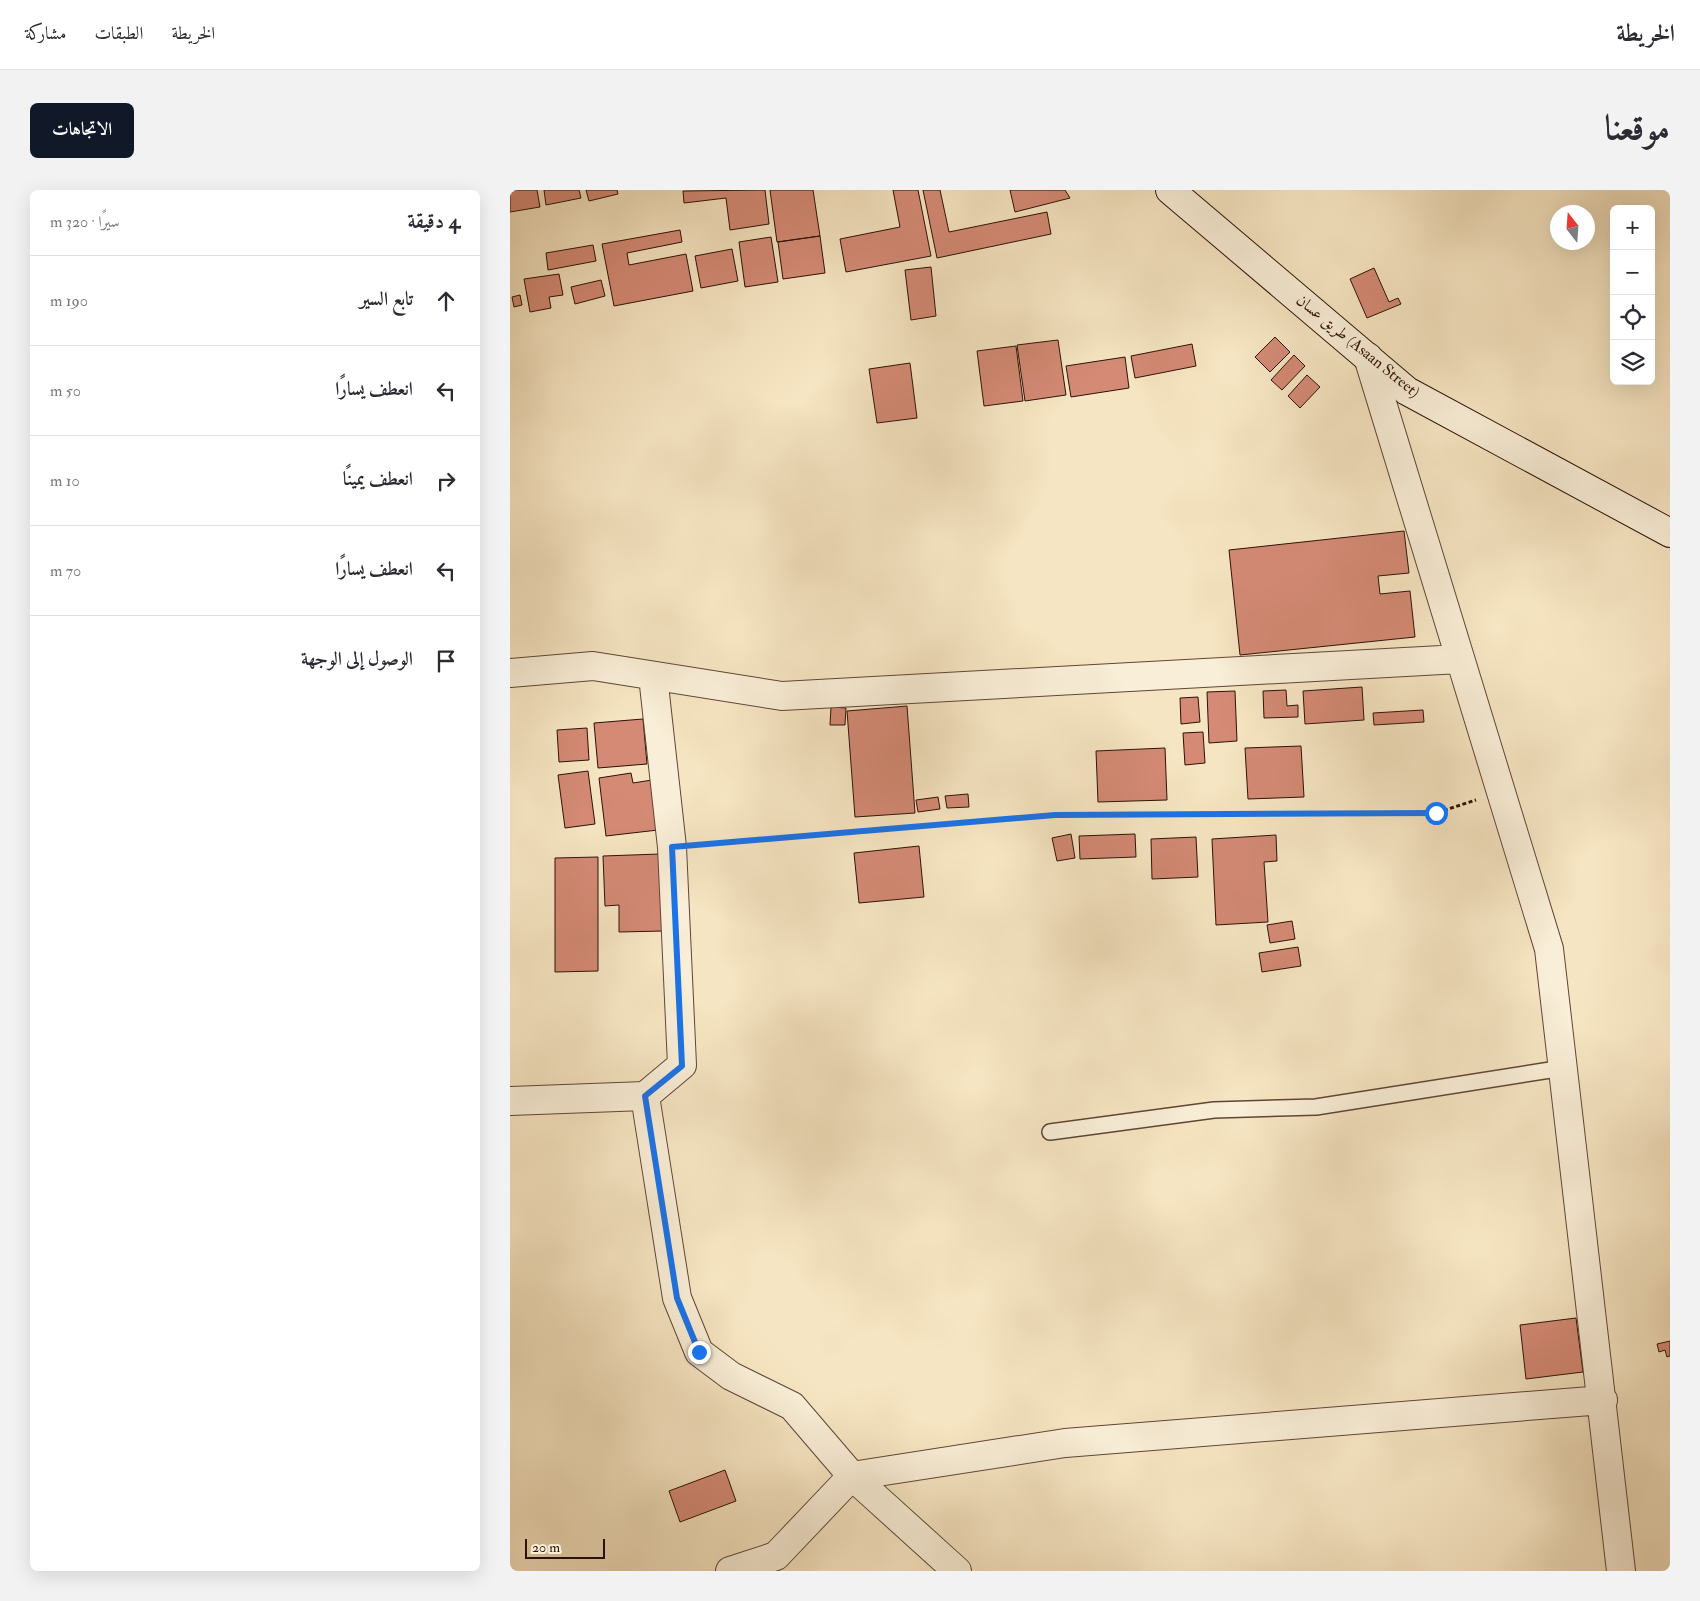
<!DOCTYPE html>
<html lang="ar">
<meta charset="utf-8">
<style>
:root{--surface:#fff;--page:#f2f2f3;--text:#2b2b33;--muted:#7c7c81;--line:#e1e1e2;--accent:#111827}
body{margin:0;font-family:"IM FELL Double Pica",Amiri,serif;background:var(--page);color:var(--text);direction:rtl}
.controls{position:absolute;right:15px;top:15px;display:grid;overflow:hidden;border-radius:8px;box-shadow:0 5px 20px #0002}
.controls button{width:45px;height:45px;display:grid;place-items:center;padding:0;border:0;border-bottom:1px solid var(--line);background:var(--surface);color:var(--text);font:25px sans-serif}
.compass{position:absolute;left:1040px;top:15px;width:45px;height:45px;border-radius:50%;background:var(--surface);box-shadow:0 5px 20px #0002;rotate:343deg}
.scale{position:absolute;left:15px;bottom:12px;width:80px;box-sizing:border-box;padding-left:5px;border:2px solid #2d1106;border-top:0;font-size:14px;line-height:18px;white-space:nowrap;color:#2d1106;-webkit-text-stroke:4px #f9eed7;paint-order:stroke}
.stop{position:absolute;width:15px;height:15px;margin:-11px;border:4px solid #1a73e8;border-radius:50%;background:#fff}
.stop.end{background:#1a73e8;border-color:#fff;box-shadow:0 1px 5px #0008}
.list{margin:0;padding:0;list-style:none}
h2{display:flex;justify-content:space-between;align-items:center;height:65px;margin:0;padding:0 20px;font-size:21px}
h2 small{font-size:16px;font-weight:400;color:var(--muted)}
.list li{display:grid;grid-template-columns:32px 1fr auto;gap:15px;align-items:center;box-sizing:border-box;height:90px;padding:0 20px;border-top:1px solid var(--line)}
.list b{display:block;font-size:19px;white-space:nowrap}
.list em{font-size:16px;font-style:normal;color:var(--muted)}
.icon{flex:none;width:28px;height:28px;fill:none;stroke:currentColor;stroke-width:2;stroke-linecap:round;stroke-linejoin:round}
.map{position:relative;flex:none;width:1160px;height:1381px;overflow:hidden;direction:ltr;border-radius:8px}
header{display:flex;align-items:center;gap:30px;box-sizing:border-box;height:70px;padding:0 25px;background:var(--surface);border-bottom:1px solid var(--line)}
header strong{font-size:24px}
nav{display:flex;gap:28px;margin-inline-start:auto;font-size:18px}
.intro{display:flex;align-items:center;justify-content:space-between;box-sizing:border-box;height:120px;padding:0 30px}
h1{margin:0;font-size:35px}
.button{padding:12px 22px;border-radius:8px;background:var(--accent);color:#fff;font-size:18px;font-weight:700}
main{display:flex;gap:30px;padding:0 30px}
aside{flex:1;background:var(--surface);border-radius:8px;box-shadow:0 5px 20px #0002}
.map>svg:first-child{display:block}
.building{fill:#d48a75;stroke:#2d1106}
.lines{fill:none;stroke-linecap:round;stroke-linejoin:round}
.lane-casing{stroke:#5f4635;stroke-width:18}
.street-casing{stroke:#5f4635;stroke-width:30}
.secondary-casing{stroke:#2d1106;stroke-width:30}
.path{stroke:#2d1106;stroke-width:3;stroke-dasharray:4 2.5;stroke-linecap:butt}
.lane{stroke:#f9eed7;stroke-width:15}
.street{stroke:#f9eed7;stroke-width:28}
.secondary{stroke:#f9eed7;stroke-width:28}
.route{stroke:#1a73e8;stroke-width:6}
.labels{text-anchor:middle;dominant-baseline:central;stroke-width:4;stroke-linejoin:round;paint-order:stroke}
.street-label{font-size:16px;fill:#2d1106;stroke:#f9eed7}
</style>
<header>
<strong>الخريطة</strong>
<nav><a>الخريطة</a><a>الطبقات</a><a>مشاركة</a></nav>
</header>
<div class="intro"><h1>موقعنا</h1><a class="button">الاتجاهات</a></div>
<main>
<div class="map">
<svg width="1160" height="1381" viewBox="0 0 1160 1381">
<rect width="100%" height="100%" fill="#f6e5c2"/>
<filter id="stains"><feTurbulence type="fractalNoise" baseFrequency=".004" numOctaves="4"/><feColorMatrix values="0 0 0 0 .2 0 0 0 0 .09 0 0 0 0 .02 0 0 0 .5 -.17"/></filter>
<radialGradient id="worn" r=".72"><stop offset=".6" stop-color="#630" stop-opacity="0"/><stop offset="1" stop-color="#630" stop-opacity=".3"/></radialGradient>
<path class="building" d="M0,0H27L30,17L0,22Z
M34,0H69L71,8L36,15Z
M76,0H107L108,4L79,11Z
M255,0L259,34L220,40L216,8L174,13L173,1Z
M260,0H303L310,46L267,52Z
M383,0H408L421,66L336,82L330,49L390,37Z
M413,0H430L439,42L537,22L541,44L427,68Z
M500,0H555L560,8L505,22Z
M170,40L172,52L117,63L119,75L176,64L183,101L104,116L92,54Z
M310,46L315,83L273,89L268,52Z
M261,47L268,92L235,97L229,52Z
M83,55L86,71L38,80L36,63Z
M222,59L228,91L191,98L185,66Z
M421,77L426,126L401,130L395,80Z
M864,78L879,112L888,108L891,114L857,128L840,89Z
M49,84L53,105L39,107L41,118L20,122L14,89Z
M91,90L95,106L65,114L61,97Z
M10,105L12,115L4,117L2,107Z
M765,147L780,162L760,182L745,167Z
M548,150L556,205L515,211L507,155Z
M682,154L686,176L625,188L621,166Z
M506,156L513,211L474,216L467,161Z
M784,165L795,176L772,200L761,190Z
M615,167L619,198L561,207L556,176Z
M400,173L407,228L367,233L359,179Z
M797,185L810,197L790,218L778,206Z
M894,341L899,383L868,386L870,404L900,401L905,447L730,465L719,360Z
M852,497L854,530L795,534L793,501Z
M776,500L777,516L788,515V527L754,528L753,501Z
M725,501L727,551L699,553L697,502Z
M688,507L690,532L671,534L670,508Z
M397,516L405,623L345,627L337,521Z
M321,517L336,518L335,535H320Z
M913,520L914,532L864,535L863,523Z
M133,529L137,574L88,578L84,533Z
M77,538L79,570L49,572L47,540Z
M693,542L695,573L675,575L673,543Z
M791,556L794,607L738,609L735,558Z
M655,558L657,610L588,612L586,561Z
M78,581L85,634L55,638L48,585Z
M121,583L123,593L142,590L148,640L96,646L89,588Z
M458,604L459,617L437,618L435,606Z
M428,607L430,619L408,622L406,610Z
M561,644L565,668L547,671L542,648Z
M625,644L626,667L570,669L569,646Z
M766,645L767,671L754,672L758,732L706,735L702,649Z
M686,647L688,687L642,689L641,649Z
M409,656L414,707L349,713L344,663Z
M150,664L153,741L109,742V715L95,716L93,666Z
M88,667V781L45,782V668Z
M782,731L785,749L760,753L757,735Z
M788,757L791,776L752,782L749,763Z
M1066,1128L1073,1182L1016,1189L1010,1135Z
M1160,1151V1166L1157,1167L1155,1160L1149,1162L1147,1154Z
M215,1280L226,1311L170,1332L159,1301Z"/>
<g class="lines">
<g class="lane-casing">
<path id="lane" d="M540,942L704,920L806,917L1053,878"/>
</g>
<g class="street-casing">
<path id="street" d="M858,167L1039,759L1111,1381
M0,483L83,476L272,506L950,469
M143,486L162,657L172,875L135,906L167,1108L189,1162L221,1186L282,1216L342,1286L447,1381
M0,911L135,906
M220,1381L266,1366L342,1286L555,1253L1093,1210"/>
</g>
<g class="secondary-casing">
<path id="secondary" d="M660,0L897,201L1160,343"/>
</g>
<path class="path" d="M188,655L545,625L926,623L966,610"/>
<use href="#lane" class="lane"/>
<use href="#street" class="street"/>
<use href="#secondary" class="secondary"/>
</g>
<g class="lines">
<path class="route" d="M189,1162L167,1108L135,906L172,876L162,657L545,625L926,623"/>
</g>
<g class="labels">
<g class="street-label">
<text transform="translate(848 156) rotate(39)">طريق عسان (Asaan Street)</text>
</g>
</g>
<rect width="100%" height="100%" filter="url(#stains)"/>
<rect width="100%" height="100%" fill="url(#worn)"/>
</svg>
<div class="controls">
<button>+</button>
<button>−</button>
<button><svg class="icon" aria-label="locate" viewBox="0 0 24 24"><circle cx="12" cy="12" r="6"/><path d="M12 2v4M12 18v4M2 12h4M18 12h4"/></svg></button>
<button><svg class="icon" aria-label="layers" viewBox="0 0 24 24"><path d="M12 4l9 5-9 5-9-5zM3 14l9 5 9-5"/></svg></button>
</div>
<svg class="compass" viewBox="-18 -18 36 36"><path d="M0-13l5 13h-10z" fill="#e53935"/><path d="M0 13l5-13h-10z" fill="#7c7c81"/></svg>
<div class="scale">20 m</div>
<div class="stop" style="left:926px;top:623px"></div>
<div class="stop end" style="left:189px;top:1162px"></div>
</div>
<aside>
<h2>4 دقيقة<small>سيرًا · 320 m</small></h2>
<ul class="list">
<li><svg class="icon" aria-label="ahead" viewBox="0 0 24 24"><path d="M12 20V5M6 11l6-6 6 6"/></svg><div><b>تابع السير</b></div><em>190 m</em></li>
<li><svg class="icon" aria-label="left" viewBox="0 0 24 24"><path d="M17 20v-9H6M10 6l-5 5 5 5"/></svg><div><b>انعطف يسارًا</b></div><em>50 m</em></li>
<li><svg class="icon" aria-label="right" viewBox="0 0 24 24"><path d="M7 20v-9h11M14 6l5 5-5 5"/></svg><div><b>انعطف يمينًا</b></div><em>10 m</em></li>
<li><svg class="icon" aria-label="left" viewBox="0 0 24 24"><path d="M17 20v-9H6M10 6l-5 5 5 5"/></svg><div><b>انعطف يسارًا</b></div><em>70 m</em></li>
<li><svg class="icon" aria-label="arrive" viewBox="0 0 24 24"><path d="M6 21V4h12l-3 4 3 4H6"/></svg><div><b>الوصول إلى الوجهة</b></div></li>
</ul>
</aside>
</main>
